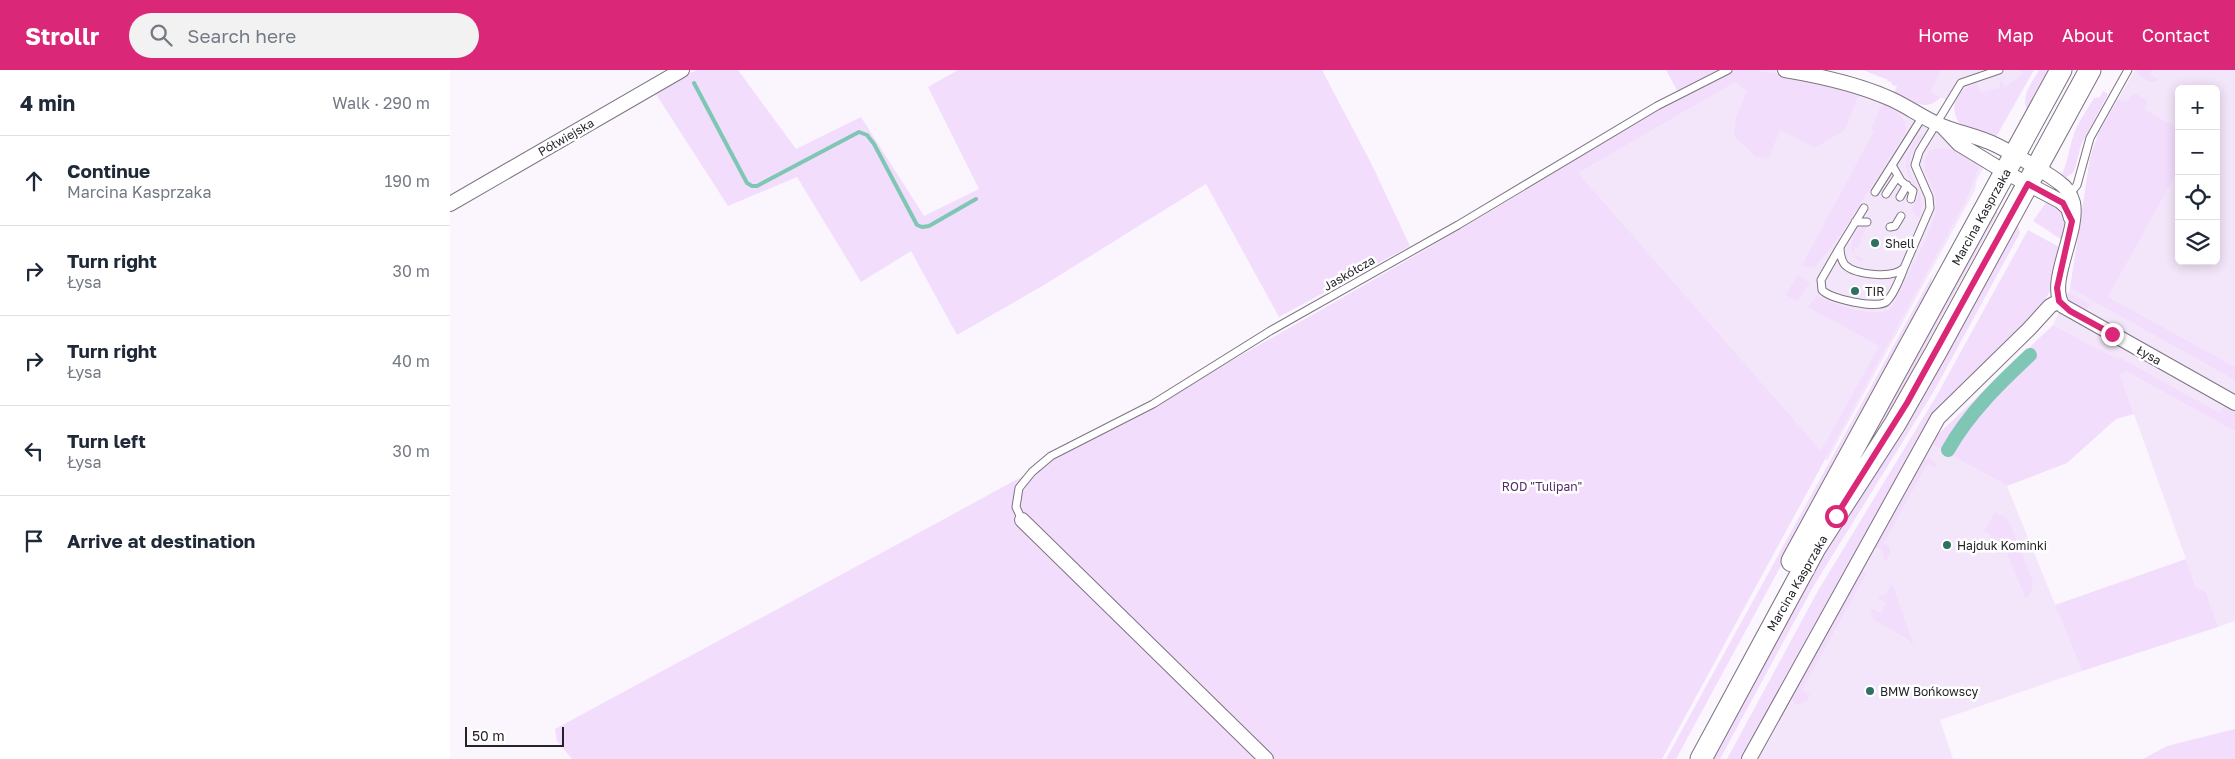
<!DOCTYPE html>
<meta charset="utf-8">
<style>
:root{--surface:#fff;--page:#f2f2f3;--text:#1f2937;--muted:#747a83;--line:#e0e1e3;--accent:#db2777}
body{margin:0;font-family:"Golos Text",sans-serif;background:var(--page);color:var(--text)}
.controls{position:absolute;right:15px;top:15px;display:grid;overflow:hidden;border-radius:8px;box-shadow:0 2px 12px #0003}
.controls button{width:45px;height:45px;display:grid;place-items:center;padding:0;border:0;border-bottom:1px solid var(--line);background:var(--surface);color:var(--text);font:25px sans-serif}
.scale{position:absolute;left:15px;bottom:12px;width:99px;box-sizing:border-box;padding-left:5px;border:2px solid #262328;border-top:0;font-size:14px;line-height:18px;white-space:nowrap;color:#262328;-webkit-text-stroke:4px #fff;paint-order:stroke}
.stop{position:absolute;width:15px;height:15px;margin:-11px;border:4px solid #db2777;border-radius:50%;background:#fff}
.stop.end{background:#db2777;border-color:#fff;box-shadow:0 1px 5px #0008}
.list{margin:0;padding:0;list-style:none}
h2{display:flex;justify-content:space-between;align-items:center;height:65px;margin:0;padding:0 20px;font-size:21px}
h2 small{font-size:16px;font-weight:400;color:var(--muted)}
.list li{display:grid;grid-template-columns:32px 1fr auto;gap:15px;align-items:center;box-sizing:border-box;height:90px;padding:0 20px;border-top:1px solid var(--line)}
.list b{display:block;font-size:19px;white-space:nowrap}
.list p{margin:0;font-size:16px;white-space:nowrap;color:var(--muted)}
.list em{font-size:16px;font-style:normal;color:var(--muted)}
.icon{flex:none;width:28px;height:28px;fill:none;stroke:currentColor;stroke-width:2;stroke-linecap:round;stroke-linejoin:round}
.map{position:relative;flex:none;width:1785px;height:689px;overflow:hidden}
header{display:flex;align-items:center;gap:30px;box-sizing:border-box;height:70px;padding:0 25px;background:var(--accent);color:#fff}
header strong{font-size:24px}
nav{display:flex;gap:28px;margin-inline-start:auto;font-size:18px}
.search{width:350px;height:45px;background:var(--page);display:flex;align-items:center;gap:12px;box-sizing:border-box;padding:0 18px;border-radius:28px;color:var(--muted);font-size:19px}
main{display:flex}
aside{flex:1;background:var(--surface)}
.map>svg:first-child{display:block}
.built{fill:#f4e6fa;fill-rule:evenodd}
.green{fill:#f3ddfc}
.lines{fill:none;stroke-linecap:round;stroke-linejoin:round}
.stream{stroke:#7fc7b4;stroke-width:4}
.canal{stroke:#7fc7b4;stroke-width:14}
.service-casing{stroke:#7c7480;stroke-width:9}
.minor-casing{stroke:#7c7480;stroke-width:16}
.primary-casing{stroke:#7c7480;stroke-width:23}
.service{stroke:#fff;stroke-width:7}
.minor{stroke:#fff;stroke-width:14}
.primary{stroke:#fff;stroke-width:21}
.route{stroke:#db2777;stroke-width:6}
.poi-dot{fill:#2e7061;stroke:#fff;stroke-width:2}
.labels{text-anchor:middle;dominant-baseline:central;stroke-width:5;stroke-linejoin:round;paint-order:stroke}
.street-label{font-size:12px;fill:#262328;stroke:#fff}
.poi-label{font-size:12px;fill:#262328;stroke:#fff;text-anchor:start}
.park-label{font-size:12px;fill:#562b67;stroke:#fff}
</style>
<header>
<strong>Strollr</strong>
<div class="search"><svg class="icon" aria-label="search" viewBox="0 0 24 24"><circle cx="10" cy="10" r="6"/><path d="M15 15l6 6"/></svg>Search here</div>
<nav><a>Home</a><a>Map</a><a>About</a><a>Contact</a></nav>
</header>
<main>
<aside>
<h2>4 min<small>Walk · 290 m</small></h2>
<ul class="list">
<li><svg class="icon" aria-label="ahead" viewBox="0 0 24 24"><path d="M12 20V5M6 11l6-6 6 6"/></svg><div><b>Continue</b><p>Marcina Kasprzaka</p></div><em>190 m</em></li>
<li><svg class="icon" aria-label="right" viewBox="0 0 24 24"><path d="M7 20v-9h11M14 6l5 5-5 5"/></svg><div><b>Turn right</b><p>Łysa</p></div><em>30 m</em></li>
<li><svg class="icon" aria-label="right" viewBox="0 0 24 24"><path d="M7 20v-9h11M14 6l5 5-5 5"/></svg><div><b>Turn right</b><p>Łysa</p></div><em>40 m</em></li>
<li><svg class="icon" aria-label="left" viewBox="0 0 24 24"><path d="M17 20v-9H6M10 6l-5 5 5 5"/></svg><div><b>Turn left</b><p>Łysa</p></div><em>30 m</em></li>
<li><svg class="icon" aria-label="arrive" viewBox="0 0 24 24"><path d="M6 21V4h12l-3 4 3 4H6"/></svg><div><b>Arrive at destination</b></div></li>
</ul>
</aside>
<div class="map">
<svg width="1785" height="689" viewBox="0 0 1785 689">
<rect width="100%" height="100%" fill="#fbf5fe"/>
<path class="built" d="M1278,0H1335L1441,29L1537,90L1526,112L1525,120L1377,391L1371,382L1116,91Z
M1492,0H1577L1532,46L1479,22Z
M1685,0H1785V551L1768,557L1756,522L1746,517L1670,305L1673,293L1603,255L1622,214L1640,88L1649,62ZM1729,19H1766V191H1729Z
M1479,373L1557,416L1632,601L1490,650L1503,689H1308Z"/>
<path class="green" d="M248,0H288L346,79L411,47L474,146L529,119L478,17L508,0H872L922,95L960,176L829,247L756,114L594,215L507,265L461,181L411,212L347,107L278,136L202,18Z
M1216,0H1305L1361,10L1409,24L1395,60L1365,78L1330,60L1319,88L1306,87L1284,66L1286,47L1297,21L1285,12L1128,103L1371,381L1429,276L1358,237L1367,225C1377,234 1422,246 1435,241C1439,240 1441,236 1444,233C1455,209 1483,162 1486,138C1489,116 1465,103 1479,81C1496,73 1517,84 1530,95C1523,109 1521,121 1514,134L1212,689H122L107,671L105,659C445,475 788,295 1119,94L1116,91L1229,24Z
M1413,0H1492L1480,22L1491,27C1476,43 1459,31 1444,23L1447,16L1442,15L1441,11L1437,12L1438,10Z
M1570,0H1584L1546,67L1510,54C1497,38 1508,18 1527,13L1531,22L1550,18V8L1555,17L1573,4Z
M1589,0H1602L1578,43C1570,26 1581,14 1589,0Z
M1687,0H1702L1700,4L1709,9L1706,12C1698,13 1689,8 1687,0Z
M1653,21L1658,24L1631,75L1624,102L1617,107L1611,106C1618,92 1619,78 1624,64C1628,52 1637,40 1644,28L1650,27Z
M1686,24L1697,30L1695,38L1697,41L1724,56L1729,55V98L1658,227L1785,297V310L1620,218L1640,88L1649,62L1668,29L1676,32L1682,25Z
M1435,34C1447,41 1457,47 1456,62L1391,164L1366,196L1356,198L1352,195L1424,61L1421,59L1430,38Z
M1469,65L1472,66C1468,73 1462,80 1460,87C1453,109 1480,118 1469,148L1461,140L1468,128L1469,122C1450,97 1453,89 1469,65Z
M1597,131C1618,140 1616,149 1612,170L1583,151Z
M1543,139L1548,142L1476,275L1452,326L1380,443Z
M1567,152L1570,163L1484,321L1363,517L1270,689H1261L1324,570Z
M1412,156L1416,157L1408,178L1405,177L1403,184L1414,189L1411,193C1397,184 1400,166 1412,156Z
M1578,160L1611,178L1600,221L1595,230C1560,279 1506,311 1473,360L1293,689H1277L1369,519L1487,325Z
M1348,204L1360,213L1348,231L1336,225Z
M1483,204L1477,227L1226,689H1216Z
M1618,223L1640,234L1635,243L1620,235L1616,227Z
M1603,255L1671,291L1665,285L1770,343L1775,335L1785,341V361L1676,301L1670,305L1684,344L1666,349L1617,393L1557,416L1479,373Z
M1478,388L1484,391L1487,396L1486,398L1477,394L1434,473L1440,477V485L1435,491L1431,479L1425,477L1412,501L1416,504L1352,620L1360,625C1357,632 1353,635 1345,634L1342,628L1343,622L1471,390Z
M1545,442L1556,448L1560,453L1583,512L1582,521L1576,529L1554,476L1545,479L1540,465L1534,461Z
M1736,489L1746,517L1756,522L1768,557L1632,601L1605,535Z
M1442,513L1464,576L1459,570L1424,550L1421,546L1422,539L1431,543L1436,533L1427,528L1431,525H1436Z
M1785,659V689H1693L1717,676Z"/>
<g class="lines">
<path class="stream" d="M244,13L297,113L302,116H307L409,62L417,65L424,74L467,155L472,157L479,156L526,129"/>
<path class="canal" d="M1498,380C1519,343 1549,314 1580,285"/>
<g class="service-casing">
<path id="service" d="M1442,95L1451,111L1463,121L1461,129
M1425,122L1473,46
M1436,124L1448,106
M1619,125L1627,115L1640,68L1678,0
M1450,127L1457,115
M1414,138L1390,177C1390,183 1391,190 1395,195C1406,205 1443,209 1454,198L1480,138L1479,127L1465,95L1469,82L1511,13L1549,0
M1405,152H1417
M1440,157L1445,156L1451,146
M1390,177L1371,210L1372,220C1380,229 1426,239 1436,232C1444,225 1449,210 1453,201
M572,450L566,437L569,418L582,402L601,386L703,334L820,261L1008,155L1207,36L1278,0"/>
</g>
<g class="minor-casing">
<path id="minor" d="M1335,0C1371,6 1408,14 1441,29C1459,37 1474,49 1492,56C1509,63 1528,66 1546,75C1562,83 1598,103 1611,114C1617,118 1621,126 1623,133C1629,163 1596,213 1613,236L1785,333
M1493,57L1509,74L1555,102L1610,131L1618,138L1621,148
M0,134L232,0
M572,450L816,689
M1299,689L1488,348L1579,259L1600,236L1609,231"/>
</g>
<g class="primary-casing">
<path id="primary" d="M1342,491L1611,0
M1251,689L1365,478L1445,354L1486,282L1640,0"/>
</g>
<use href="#service" class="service"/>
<use href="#minor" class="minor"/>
<use href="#primary" class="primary"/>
</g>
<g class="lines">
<path class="route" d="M1386,446L1457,333L1578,114L1613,133L1622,151L1607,218L1609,231L1620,241L1662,264"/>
</g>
<g class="poi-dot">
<circle cx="1425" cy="173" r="5"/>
<circle cx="1405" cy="221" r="5"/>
<circle cx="1497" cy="475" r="5"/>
<circle cx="1420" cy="621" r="5"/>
</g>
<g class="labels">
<g class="street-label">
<text transform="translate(116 67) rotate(-30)">Półwiejska</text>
<text transform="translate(1531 147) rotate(-61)">Marcina Kasprzaka</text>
<text transform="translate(899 203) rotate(-30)">Jaskółcza</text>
<text transform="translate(1699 285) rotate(29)">Łysa</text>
<text transform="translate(1347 513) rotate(-60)">Marcina Kasprzaka</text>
</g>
<g class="poi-label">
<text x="1435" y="173">Shell</text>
<text x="1415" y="221">TIR</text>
<text x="1507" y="475">Hajduk Kominki</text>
<text x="1430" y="621">BMW Bońkowscy</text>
</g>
<g class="park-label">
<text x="1092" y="416">ROD "Tulipan"</text>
</g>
</g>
</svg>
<div class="controls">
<button>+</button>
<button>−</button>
<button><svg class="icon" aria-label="locate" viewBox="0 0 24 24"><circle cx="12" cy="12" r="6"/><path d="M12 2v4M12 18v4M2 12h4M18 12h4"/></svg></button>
<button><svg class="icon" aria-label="layers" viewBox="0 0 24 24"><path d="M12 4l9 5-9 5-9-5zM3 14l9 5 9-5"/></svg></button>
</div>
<div class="scale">50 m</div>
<div class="stop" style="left:1386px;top:446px"></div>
<div class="stop end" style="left:1662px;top:264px"></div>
</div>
</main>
